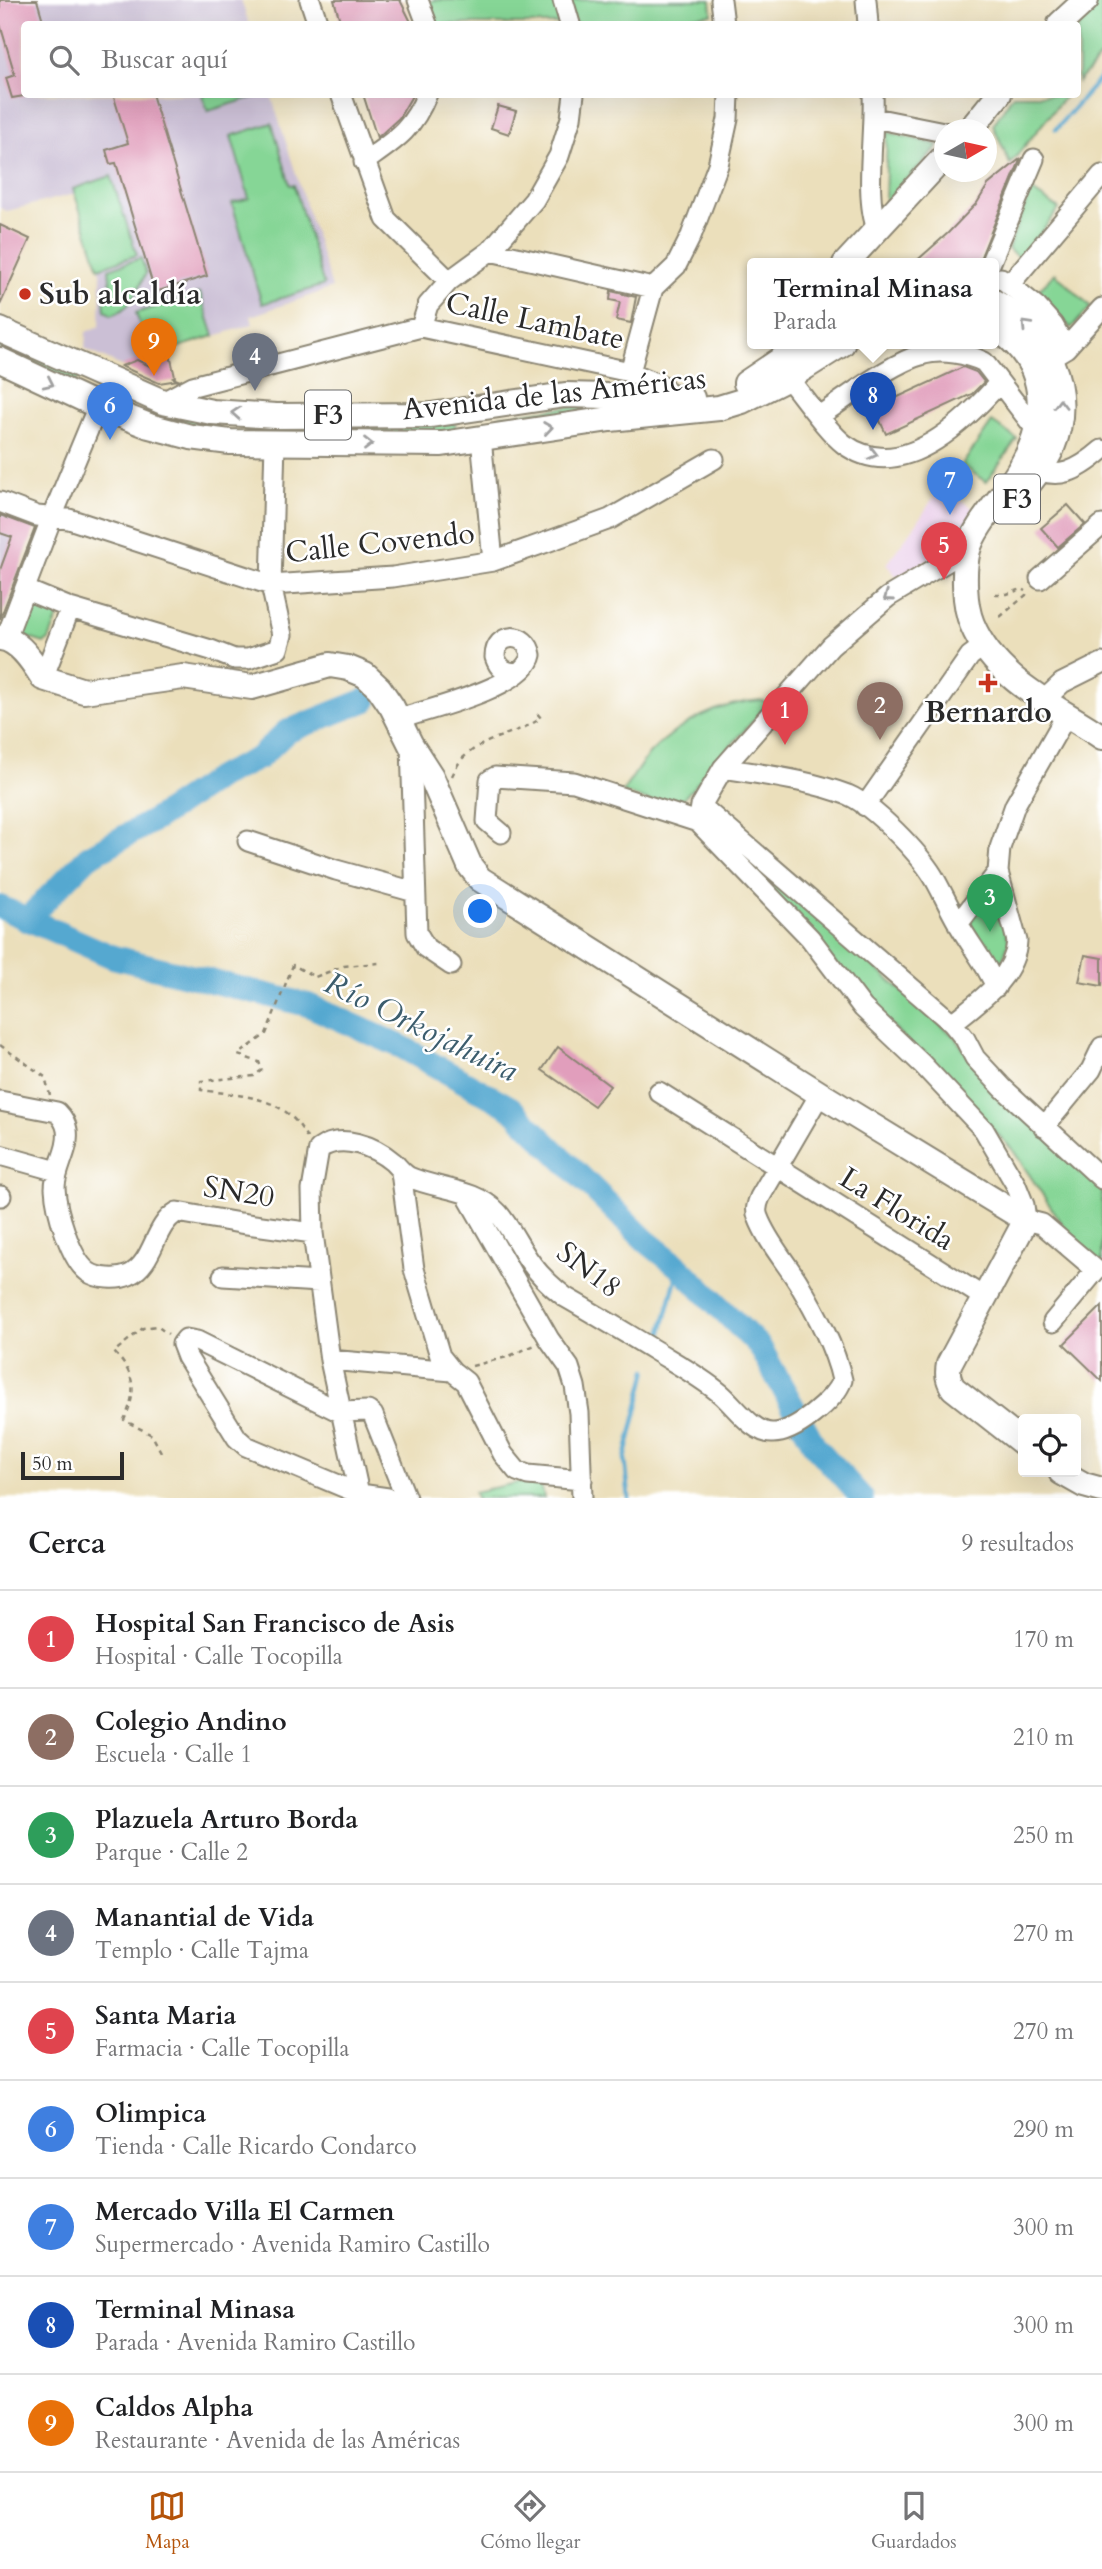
<!DOCTYPE html>
<html lang="es">
<meta charset="utf-8">
<style>
:root{--surface:#fff;--page:#f2f2f2;--text:#202124;--muted:#757577;--line:#e0e0e0;--accent:#b45309}
body{margin:0;font-family:Cardo,serif;background:var(--page);color:var(--text)}
.controls{position:absolute;right:21px;bottom:21px;display:grid;overflow:hidden;border-radius:7px;box-shadow:0 7px 28px #0002}
.controls button{width:63px;height:63px;display:grid;place-items:center;padding:0;border:0;border-bottom:2px solid var(--line);background:var(--surface);color:var(--text);font:35px sans-serif}
.compass{position:absolute;left:934px;top:119px;width:63px;height:63px;border-radius:50%;background:var(--surface);box-shadow:0 7px 28px #0002;rotate:81deg}
.scale{position:absolute;left:21px;bottom:18px;width:103px;box-sizing:border-box;padding-left:7px;border:4px solid #2b2b2b;border-top:0;font-size:19px;line-height:24px;white-space:nowrap;color:#2b2b2b;-webkit-text-stroke:5px #fff;paint-order:stroke}
.you{position:absolute;left:481px;top:912px;width:24px;height:24px;margin:-18px;border:5px solid #fff;border-radius:50%;background:#1a73e8;box-shadow:0 0 0 10px #1a73e833}
.badge{display:grid;place-items:center;width:46px;height:46px;border-radius:50%;background:var(--accent);color:#fff;font-size:23px;font-weight:700}
.pin{position:absolute;translate:-50% -58px;filter:drop-shadow(0 2px 4px #0008)}
.pin::after{content:'';position:absolute;top:37px;width:24px;height:21px;background:inherit;clip-path:polygon(0 0,100% 0,50% 100%)}
.popup{position:absolute;left:747px;top:258px;width:252px;height:91px;box-sizing:border-box;display:grid;place-content:center;border-radius:7px;background:var(--surface);filter:drop-shadow(0 2px 5px #0005);font-size:23px;white-space:nowrap;color:var(--muted)}
.popup b{font-size:26px;color:var(--text)}
.popup::after{content:'';position:absolute;left:50%;top:100%;margin-left:-14px;border:14px solid transparent;border-top-color:var(--surface)}
.list{margin:0;padding:0;list-style:none}
h2{display:flex;justify-content:space-between;align-items:center;height:91px;margin:0;padding:0 28px;font-size:30px}
h2 small{font-size:23px;font-weight:400;color:var(--muted)}
.list li{display:grid;grid-template-columns:46px 1fr auto;gap:21px;align-items:center;box-sizing:border-box;height:98px;padding:0 28px;border-top:2px solid var(--line)}
.list b{display:block;font-size:26px;white-space:nowrap}
.list p{margin:0;font-size:23px;white-space:nowrap;color:var(--muted)}
.list em{font-size:23px;font-style:normal;color:var(--muted)}
.icon{flex:none;width:38px;height:38px;fill:none;stroke:currentColor;stroke-width:2;stroke-linecap:round;stroke-linejoin:round}
.map{position:relative;flex:none;width:1102px;height:1498px;overflow:hidden}
.search{position:absolute;background:var(--surface);box-shadow:0 7px 28px #0002;left:21px;right:21px;top:21px;height:77px;display:flex;align-items:center;gap:18px;box-sizing:border-box;padding:0 24px;border-radius:7px;color:var(--muted);font-size:26px}
.sheet{height:973px;background:var(--surface)}
nav{display:flex;justify-content:space-around;align-items:center;box-sizing:border-box;height:98px;border-top:2px solid var(--line);background:var(--surface);font-size:19px;color:var(--muted)}
nav a{display:grid;justify-items:center;gap:4px}
nav .on{color:var(--accent)}
.map>svg:first-child{display:block}
.built{fill:#ebd1eb}
.industrial{fill:#cbbfd5}
.green{fill:#86d696;stroke:#588060;stroke-width:2}
.lines{fill:none;stroke-linecap:round;stroke-linejoin:round}
.stream{stroke:#55a8d0;stroke-width:4.5}
.river{stroke:#55a8d0;stroke-width:24}
.building{fill:#e19ebc}
.minor-casing{stroke:#8b8573;stroke-width:23}
.major-casing{stroke:#8b8573;stroke-width:28}
.path{stroke:#8b8573;stroke-width:2.5;stroke-dasharray:5 5;stroke-linecap:butt}
.minor{stroke:#fff;stroke-width:19}
.major{stroke:#fff;stroke-width:24}
.oneway{stroke:#a0a0a0}
.poi-dot{fill:#c8321e;stroke:#fff;stroke-width:2.5}
.labels{text-anchor:middle;dominant-baseline:central;stroke-width:5;stroke-linejoin:round;paint-order:stroke}
.shield{fill:#fff;stroke:#6b6b6b;stroke-width:2}
.shield-label{font-size:28px;font-weight:bold;fill:#2b2b2b}
.poi-label{font-size:30px;font-weight:bold;fill:#2b2b2b;stroke:#fff;text-anchor:start}
.street-label{font-size:30px;fill:#2b2b2b;stroke:#fff}
.water-label{font-size:32px;font-style:italic;fill:#3c5d6d;stroke:#fff}
</style>
<div class="map">
<svg width="1102" height="1498" viewBox="0 0 1102 1498">
<rect width="100%" height="100%" fill="#fff"/>
<filter id="ink" filterUnits="userSpaceOnUse"><feTurbulence type="fractalNoise" baseFrequency=".0143" numOctaves="2"/><feDisplacementMap in="SourceGraphic" scale="14" xChannelSelector="R" yChannelSelector="G"/><feConvolveMatrix kernelMatrix="1 2 1 2 8 2 1 2 1" color-interpolation-filters="sRGB"/></filter>
<filter id="wash" filterUnits="userSpaceOnUse"><feTurbulence type="fractalNoise" baseFrequency=".00686" numOctaves="4" result="noise"/><feDisplacementMap in="SourceGraphic" scale="28" xChannelSelector="R" yChannelSelector="G"/><feGaussianBlur stdDeviation="1.57" result="paint"/><feColorMatrix in="noise" values="0 0 0 0 0 0 0 0 0 0 0 0 0 0 0 0 0 1.4 0 .05"/><feComposite in="paint" operator="in"/></filter>
<g filter="url(#wash)">
<rect width="100%" height="100%" fill="#ebdfbb"/>
<path class="built" d="M940,487L979,512L968,529L934,557L897,577L886,564L917,523Z"/>
<path class="industrial" d="M0,0H241L249,24H24V94L271,95L332,288L251,316L253,324L121,366L85,349L86,332L100,326L101,273L74,194L7,211L0,208Z
M0,511L36,525L6,607L0,617Z"/>
<path class="green" d="M434,0H554L562,24H434L428,3Z
M568,0H711L712,14L635,24H575Z
M1097,0H1102V55L1078,82V24Z
M202,95V94L261,95L208,111Z
M1013,95H1066L1010,164L993,125Z
M272,123L290,185H294L324,285L262,304L232,203L249,198L231,136Z
M887,132L939,145L885,204Z
M111,176L137,255L99,268L73,189Z
M1031,190L1059,209L1021,259L1012,253L1008,249Z
M141,258L146,273C137,291 132,309 111,315L105,310C104,302 103,293 111,289L109,269Z
M1055,273L1091,307L1071,328L1035,294Z
M200,293L214,336L150,356L136,313Z
M0,339L78,377V380L74,382L0,348Z
M604,402L607,408L499,423L497,421L500,416Z
M154,411L208,422V429L153,415Z
M992,422L1017,439L986,482L962,465Z
M455,423L456,430L439,433H367V426Z
M362,426L363,433L290,432V427Z
M33,602L59,614L49,640L44,643L22,636L20,631L29,604Z
M761,700L768,704L674,809L622,792C632,779 640,764 651,752C681,722 719,703 761,700Z
M715,828L956,1038L984,1080L1102,1189V1266L1065,1228L1012,1149L878,1012Z
M987,899L996,901L1009,941L1002,962H994L971,926V921Z
M540,1478L544,1498H476L474,1492Z"/>
<g class="lines">
<path class="stream" d="M1056,129L1102,76
M660,1339L679,1267
M629,1498L625,1459L647,1370"/>
<path class="river" d="M0,907L113,957L308,1005L402,1047L511,1108L646,1241L679,1267L760,1347L815,1446L862,1498
M26,920L88,857L156,819L221,776L259,758L286,732L366,700"/>
</g>
<g id="blocks">
<path class="building" d="M0,0H37L44,24H24V96L12,98L6,78L15,75L0,24Z
M334,0H400L412,24H341Z
M113,94H152L207,276L155,292L116,163L110,164L106,150L128,143Z
M363,94H413L399,118L377,138Z
M498,106L516,111L509,134L491,128Z
M1021,158L978,264H913L948,233L977,203L988,185Z
M0,225L30,239L0,305Z
M611,291L636,297L631,323L616,320L620,302L610,300Z
M169,350L175,377L173,378L178,380L159,383L121,366L137,360L156,369L152,355Z
M963,367L976,372L984,382L972,394L886,434L874,408Z
M1068,505L1085,524L1058,547L1041,528Z
M0,515L35,528L0,619V570L12,537L0,533Z
M1085,955L1102,958V986L1079,982Z
M558,1047L610,1086L594,1106L542,1070Z
M1102,1306V1381L1064,1344Z"/>
</g>
</g>
<g filter="url(#ink)">
<use href="#blocks" fill-opacity="0" stroke="#8b8573" stroke-width="2"/>
<g class="lines">
<g class="minor-casing">
<path id="minor" d="M310,0L318,24
M418,0L427,24
M563,0L570,24
M721,0L724,24
M866,0L868,24
M341,94L386,219L449,281
M873,94C875,131 864,198 877,228
M874,118L944,132
M364,162C395,140 412,131 427,94
M490,251L653,288
M990,264L1034,159
M1001,278L1037,307L1053,325L1066,348
M1009,285L1102,175
M421,327L428,305L449,281L490,251L534,200L559,156L571,118L574,94
M1056,354L1066,348L1102,308
M630,372L653,288L676,266L691,236L718,165L728,119L729,94
M788,378C803,396 827,431 844,444C900,485 964,423 999,383
M163,402L193,386L421,327L630,372L663,386L670,398
M819,416C848,397 892,362 924,354C942,349 968,354 984,362L1037,431
M481,438L493,561
M1028,465C1057,483 1079,470 1102,450
M0,502L37,516L69,519L271,585L393,577L493,561L544,543L610,519L714,459
M1040,579L1102,525
M26,590L70,608L211,650L234,659H248L278,649L282,635L271,585L275,442
M6,638L52,517L98,406
M43,678L70,608
M1043,701L1062,683L1102,663
M398,719C427,710 525,687 531,655C527,631 495,632 495,657C499,669 506,674 518,672
M411,745L417,933L426,948L451,965
M723,768C764,775 809,780 848,795C874,806 918,852 933,876C942,891 949,908 958,923C970,945 986,963 996,987
M701,806L952,1023L965,1039L975,1058L1003,1088L1102,1179
M865,806L970,656L985,645
M699,818L701,806L723,768L831,646L888,597L968,549
M501,833L487,821L490,780L495,777L574,782L698,822L810,938L863,1008L922,1064L984,1130L1016,1185L1024,1205L1026,1220L1042,1224L1096,1270L1053,1322
M248,841L336,870L415,892
M958,924L998,872L1000,848L1015,805L1067,714
M952,1023C978,1002 1015,978 1017,941L998,872
M659,1092L985,1298
M0,1101L57,1112C62,1117 66,1123 67,1130C70,1150 55,1168 55,1188C56,1209 70,1259 88,1272C98,1279 118,1280 129,1275C155,1262 153,1226 177,1212L240,1223L313,1233
M1044,1127L1091,1070L1102,1047
M0,1155L57,1171
M401,1172L414,1269L440,1356L452,1371L466,1382L503,1454L517,1471L528,1475L582,1480
M466,1194L549,1339L569,1367L575,1386L579,1413L582,1498
M0,1196H1
M223,1276L319,1282
M330,1360L452,1371
M360,1498L330,1360L313,1233L312,1190L319,1149C341,1133 374,1146 393,1162C399,1168 402,1173 409,1177C438,1190 475,1188 498,1213C510,1227 518,1244 528,1259C538,1274 551,1286 565,1297C595,1314 624,1332 654,1350C677,1364 701,1377 721,1394C735,1406 753,1433 772,1433C794,1434 835,1400 842,1380C835,1347 815,1311 798,1282C785,1261 767,1241 758,1217C755,1210 757,1204 760,1197L820,1094
M388,1498L360,1494L246,1446L237,1438L187,1357L182,1344L186,1339L197,1341L340,1412L368,1411L373,1415L406,1498"/>
</g>
<g class="major-casing">
<path id="major" d="M1060,24L1086,0
M970,130L999,94
M845,264L944,157
M994,302C1047,329 1076,391 1052,448C1045,464 1034,478 1022,492
M994,327C1056,365 1048,430 1011,483C998,502 974,528 968,550C963,570 964,605 972,624C995,680 1054,705 1102,737
M0,330L163,402L212,412L276,416L431,415L565,395L692,398
M0,360L98,406L149,426L191,437L230,442L442,444L610,419L719,408L742,401L788,378L842,344
M746,383L804,344
M0,638C19,639 34,664 43,678L84,691L183,677L252,687L330,665L348,668L365,675L379,688L392,707L411,745L431,776L470,866L480,879L820,1094L1026,1220L949,1364C947,1374 948,1379 953,1388L1023,1443
M1061,1472L1084,1485L1102,1490"/>
</g>
<path class="path" d="M995,594H1007L1022,589L1026,591
M1000,617L1026,595L1027,590
M452,776C455,770 459,761 464,757C486,736 517,735 541,718L536,712
M0,1045L45,1077L50,1095
M307,1138C286,1095 242,1096 201,1090V1081L254,1076L262,1070L259,1062L238,1055L266,1034L293,965L315,977L344,966L379,963
M472,1366L507,1357L535,1345
M161,1452L152,1435L124,1420C137,1392 136,1375 114,1352L143,1328L157,1326L168,1334"/>
<use href="#minor" class="minor"/>
<use href="#major" class="major"/>
</g>
<defs><path id="oneway-chevron" d="M-2-3.5L2.5 0L-2 3.5" fill="none" stroke-width="1.6" stroke-linecap="round" stroke-linejoin="round" transform="scale(1.75)"/></defs>
<g class="oneway">
<use href="#oneway-chevron" transform="translate(1026 325) rotate(-134)"/>
<use href="#oneway-chevron" transform="translate(49 383) rotate(25)"/>
<use href="#oneway-chevron" transform="translate(1060 404) rotate(-90)"/>
<use href="#oneway-chevron" transform="translate(236 413) rotate(-176)"/>
<use href="#oneway-chevron" transform="translate(548 428) rotate(-8)"/>
<use href="#oneway-chevron" transform="translate(368 444)"/>
<use href="#oneway-chevron" transform="translate(873 454) rotate(14)"/>
<use href="#oneway-chevron" transform="translate(888 597) rotate(145)"/>
</g>
</g>
<g class="poi-dot">
<circle cx="25" cy="294" r="7"/>
<path d="M984.5 672.5h7v7h7v7h-7v7h-7v-7h-7v-7h7z"/>
</g>
<g class="labels">
<g class="shield">
<rect x="305" y="390.5" width="46" height="49" rx="5"/>
<rect x="994" y="474.5" width="46" height="49" rx="5"/>
</g>
<g class="shield-label">
<text x="328" y="415">F3</text>
<text x="1017" y="499">F3</text>
</g>
<g class="poi-label">
<text x="39" y="294">Sub alcaldía</text>
<text x="988" y="712" text-anchor="middle">Bernardo</text>
</g>
<g class="street-label">
<text transform="translate(535 321) rotate(12)">Calle Lambate</text>
<text transform="translate(554 394) rotate(-6)">Avenida de las Américas</text>
<text transform="translate(380 543) rotate(-6)">Calle Covendo</text>
<text transform="translate(239 1192) rotate(9)">SN20</text>
<text transform="translate(897 1209) rotate(32)">La Florida</text>
<text transform="translate(589 1270) rotate(37)">SN18</text>
</g>
<g class="water-label">
<text transform="translate(421 1027) rotate(26)">Río Orkojahuira</text>
</g>
</g>
</svg>
<div class="controls">
<button><svg class="icon" aria-label="locate" viewBox="0 0 24 24"><circle cx="12" cy="12" r="6"/><path d="M12 2v4M12 18v4M2 12h4M18 12h4"/></svg></button>
</div>
<svg class="compass" viewBox="-18 -18 36 36"><path d="M0-13l5 13h-10z" fill="#e53935"/><path d="M0 13l5-13h-10z" fill="#757577"/></svg>
<div class="scale">50 m</div>
<div class="you"></div>
<div class="pin badge" style="left:785px;top:745px;background:#e0444e">1</div>
<div class="pin badge" style="left:880px;top:740px;background:#8d6e63">2</div>
<div class="pin badge" style="left:990px;top:932px;background:#2e9e5b">3</div>
<div class="pin badge" style="left:255px;top:391px;background:#6b7280">4</div>
<div class="pin badge" style="left:944px;top:580px;background:#e0444e">5</div>
<div class="pin badge" style="left:110px;top:440px;background:#3f7fe0">6</div>
<div class="pin badge" style="left:950px;top:515px;background:#3f7fe0">7</div>
<div class="pin badge" style="left:873px;top:430px;background:#1a4fb4">8</div>
<div class="popup"><b>Terminal Minasa</b>Parada</div>
<div class="pin badge" style="left:154px;top:376px;background:#e8710a">9</div>
<div class="search"><svg class="icon" aria-label="search" viewBox="0 0 24 24"><circle cx="10" cy="10" r="6"/><path d="M15 15l6 6"/></svg>Buscar aquí</div>
</div>
<section class="sheet">
<h2>Cerca<small>9 resultados</small></h2>
<ul class="list">
<li><span class="badge" style="background:#e0444e">1</span><div><b>Hospital San Francisco de Asis</b><p>Hospital · Calle Tocopilla</p></div><em>170 m</em></li>
<li><span class="badge" style="background:#8d6e63">2</span><div><b>Colegio Andino</b><p>Escuela · Calle 1</p></div><em>210 m</em></li>
<li><span class="badge" style="background:#2e9e5b">3</span><div><b>Plazuela Arturo Borda</b><p>Parque · Calle 2</p></div><em>250 m</em></li>
<li><span class="badge" style="background:#6b7280">4</span><div><b>Manantial de Vida</b><p>Templo · Calle Tajma</p></div><em>270 m</em></li>
<li><span class="badge" style="background:#e0444e">5</span><div><b>Santa Maria</b><p>Farmacia · Calle Tocopilla</p></div><em>270 m</em></li>
<li><span class="badge" style="background:#3f7fe0">6</span><div><b>Olimpica</b><p>Tienda · Calle Ricardo Condarco</p></div><em>290 m</em></li>
<li><span class="badge" style="background:#3f7fe0">7</span><div><b>Mercado Villa El Carmen</b><p>Supermercado · Avenida Ramiro Castillo</p></div><em>300 m</em></li>
<li><span class="badge" style="background:#1a4fb4">8</span><div><b>Terminal Minasa</b><p>Parada · Avenida Ramiro Castillo</p></div><em>300 m</em></li>
<li><span class="badge" style="background:#e8710a">9</span><div><b>Caldos Alpha</b><p>Restaurante · Avenida de las Américas</p></div><em>300 m</em></li>
</ul>
</section>
<nav>
<a class="on"><svg class="icon" aria-label="map" viewBox="0 0 24 24"><path d="M3 6l6-2 6 2 6-2v14l-6 2-6-2-6 2zM9 4v14M15 6v14"/></svg>Mapa</a>
<a><svg class="icon" aria-label="directions" viewBox="0 0 24 24"><path d="M12 3l9 9-9 9-9-9zM9 14v-3h6M13 9l2 2-2 2"/></svg>Cómo llegar</a>
<a><svg class="icon" aria-label="saved" viewBox="0 0 24 24"><path d="M7 4h10v16l-5-4-5 4z"/></svg>Guardados</a>
</nav>
